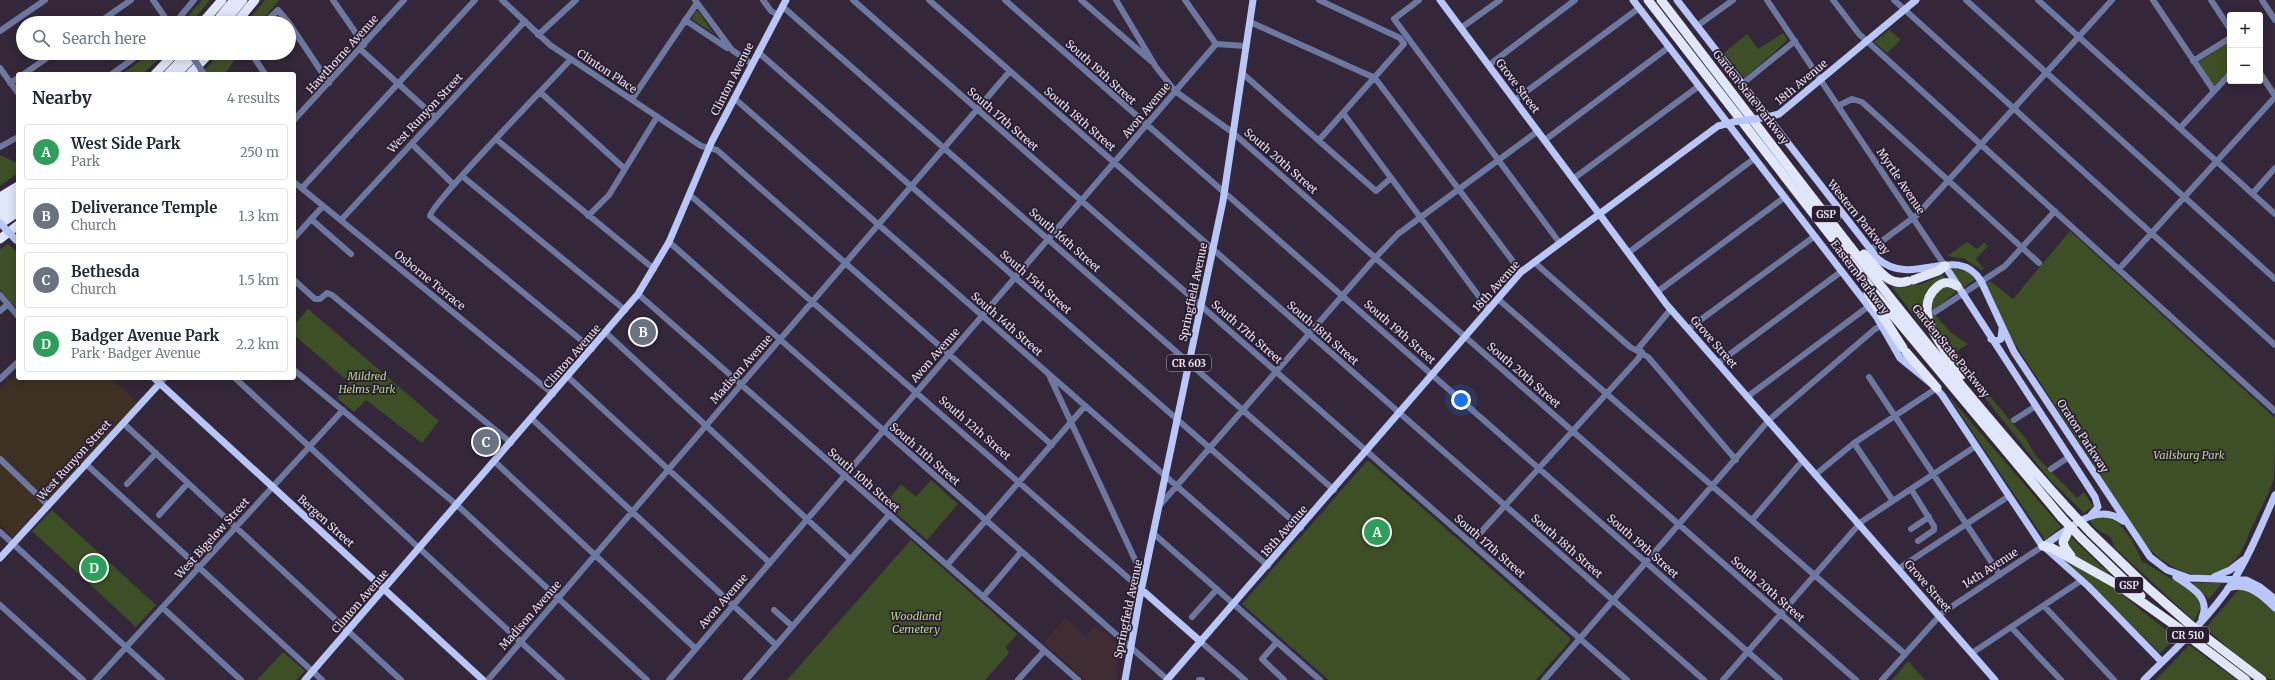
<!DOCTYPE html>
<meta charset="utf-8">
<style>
:root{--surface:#fff;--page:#f2f2f3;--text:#1f2937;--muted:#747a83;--line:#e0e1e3;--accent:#1a73e8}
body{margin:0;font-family:Merriweather,serif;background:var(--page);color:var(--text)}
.controls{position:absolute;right:12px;top:12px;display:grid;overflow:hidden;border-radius:4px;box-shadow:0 2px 10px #0003}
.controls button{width:36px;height:36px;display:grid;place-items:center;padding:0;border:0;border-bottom:1px solid var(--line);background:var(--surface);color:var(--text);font:20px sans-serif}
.you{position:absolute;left:1461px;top:400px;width:14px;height:14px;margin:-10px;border:3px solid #fff;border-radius:50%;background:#1a73e8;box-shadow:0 0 0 6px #1a73e833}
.badge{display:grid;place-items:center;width:26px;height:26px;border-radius:50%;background:var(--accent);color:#fff;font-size:13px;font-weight:700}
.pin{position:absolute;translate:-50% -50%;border:2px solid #fff;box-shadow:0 1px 4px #0006}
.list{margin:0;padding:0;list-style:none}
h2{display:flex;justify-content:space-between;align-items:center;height:52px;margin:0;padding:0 16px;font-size:17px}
h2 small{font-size:13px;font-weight:400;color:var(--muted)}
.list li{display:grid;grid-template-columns:26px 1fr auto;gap:12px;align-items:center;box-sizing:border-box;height:56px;margin:0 8px 8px;padding:0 8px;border:1px solid var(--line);border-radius:4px}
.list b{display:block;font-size:15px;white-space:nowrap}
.list p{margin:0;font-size:13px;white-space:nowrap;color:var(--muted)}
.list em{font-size:13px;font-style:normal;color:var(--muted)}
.icon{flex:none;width:22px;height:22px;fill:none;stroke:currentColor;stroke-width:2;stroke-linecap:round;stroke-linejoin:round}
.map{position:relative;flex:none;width:2275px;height:680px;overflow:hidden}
.search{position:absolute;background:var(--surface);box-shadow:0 2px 10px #0003;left:16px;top:16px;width:280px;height:44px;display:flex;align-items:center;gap:10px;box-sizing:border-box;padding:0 14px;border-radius:22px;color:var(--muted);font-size:15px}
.panel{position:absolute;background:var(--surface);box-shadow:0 2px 10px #0003;left:16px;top:72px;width:280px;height:308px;border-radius:4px}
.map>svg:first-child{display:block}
.commercial{fill:#402d34}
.industrial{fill:#3f3024}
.green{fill:#3d5025}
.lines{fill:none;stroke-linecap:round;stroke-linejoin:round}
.minor{stroke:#6d78a1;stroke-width:6}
.major{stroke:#b8c6f9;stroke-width:7}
.highway{stroke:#e1e7fb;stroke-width:9}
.minor-bridge{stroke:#6d78a1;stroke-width:6}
.major-bridge{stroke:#b8c6f9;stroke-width:7}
.highway-bridge{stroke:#e1e7fb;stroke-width:9}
.labels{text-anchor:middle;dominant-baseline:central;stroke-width:3.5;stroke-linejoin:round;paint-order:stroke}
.shield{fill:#291d2f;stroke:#b0a7b5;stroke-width:1}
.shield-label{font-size:10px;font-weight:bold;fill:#eae2ef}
.street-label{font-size:11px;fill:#eae2ef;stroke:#291d2f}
.park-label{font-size:11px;font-style:italic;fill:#b3d787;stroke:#291d2f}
</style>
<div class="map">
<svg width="2275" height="680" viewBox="0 0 2275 680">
<rect width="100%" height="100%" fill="#332739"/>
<path class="commercial" d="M1065,618L1085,636L1096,626L1121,647L1116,680H1086L1044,643Z"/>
<path class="industrial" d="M18,373V378H111L139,403L13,537L0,525V388Z"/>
<path class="green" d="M202,0H210L191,23H182Z
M265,0H279L260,23H246Z
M696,11H698L714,34L692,19Z
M1889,30L1901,40L1887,53L1874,42Z
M1783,33L1788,40L1744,78L1724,53L1747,34L1758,49Z
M2230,41V72L2214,89L2197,63Z
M151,53H165L143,74H122Z
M220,53H239L225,74H201Z
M0,155L15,162L18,159V173L0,186Z
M2070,231L2275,418C2275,432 2275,467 2274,478C2269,494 2260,510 2253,525C2248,535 2245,547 2238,556C2212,592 2168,571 2145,544L2010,336L1986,283L1990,281L2013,299Z
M1967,242L1977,249L1984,242L1988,246L1976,259L1984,269L1981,270L1965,259L1947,256Z
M8,244L18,253V310L0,290V249Z
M1954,268L1968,272L1975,279L1963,288L1951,271Z
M1943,275L1956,292L1932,311L1950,332L1968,344L1957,351L1971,374L2026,439L2036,456L2077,498L2084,492L2093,506L2084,513L2049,479L1946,348L1934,329L1919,322L1892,287L1922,284Z
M308,309L439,421L422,443L366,400L354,412L337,398L349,382L294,335V325Z
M1947,394L2061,527L2045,540Z
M1367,461H1369L1570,638V641L1536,680H1329L1242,604Z
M931,480L958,504L927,540L885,504L901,484L916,497Z
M52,510L156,605L136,627L32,531Z
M2101,516L2117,521L2132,540L2142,561L2196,594L2201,607L2194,621L2114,547C2111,532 2107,537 2098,530C2094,528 2092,523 2089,520Z
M2070,536L2114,578C2097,569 2071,560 2066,540Z
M911,540L1017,634L1006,647L1009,653L985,680H787Z
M2062,557L2099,580H2104C2129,599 2151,620 2176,637L2160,653Z
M2192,583H2222L2209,599Z
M2239,589L2248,590L2275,612V680C2260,680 2219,639 2206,628Z
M2189,645L2237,680H2156Z
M283,652L305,671L296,680H257Z
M1908,661L1925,680H1892Z"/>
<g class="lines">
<path class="minor" d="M153,0L169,23
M333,0L364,45
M502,0L550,45L701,146L717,150L1052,445
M695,0L732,50L752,64
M763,0L771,11L778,15
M853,0L1627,680
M929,0L1704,680
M1005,0L1780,680
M1081,0L1151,61
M1116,0L1156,67L1175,91L1232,132L1856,680
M1185,0L1216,44
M1319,0L1400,38L1404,44L1319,140
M1419,0L1394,19L1559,242
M1767,0L1945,266
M1833,0L1859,34L2275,411
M1894,0L2275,345
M1966,0L2275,279
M2038,0L2275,214
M2153,0L2214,91
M2211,0L2230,29
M2262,0L2275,20
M782,6L1334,490
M685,20L727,48
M1250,22L1375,78L1521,272
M98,23L131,0
M175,23L194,0
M264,23L278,10L289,23
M289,23L329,83
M1697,26L1733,0
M1461,28L1500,0
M0,31L45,0
M538,35L576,0
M1216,44L1246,46
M360,49L435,117
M758,52L1301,528
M251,53L265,74
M571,59C554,78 430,205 430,216L592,349
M2193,61L2230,38
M1489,65L1575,0
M0,68L18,93
M1242,73L1376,191L1391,178
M2260,73L2275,96
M24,74L54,53
M112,74L141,53
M10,83L18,78
M1742,84L1795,41
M540,92L625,169
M734,98L1268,566
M632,99L697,3
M1515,100L1639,8
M1838,106L1852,99L1862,102L2039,263
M1343,113L1489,310
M294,120L404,0
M2180,128L2230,74
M496,139L654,269
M1545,140L1669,47
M412,144L454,185
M0,147L18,137
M462,176L625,310
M1573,179L1699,86
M294,182L553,394
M302,188L475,0
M2253,193L2275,168
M690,195L1142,590
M588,216L609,195L657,117
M311,219L351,254
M341,220L525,21
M294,238L323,206
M669,242L1168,680
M1870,250L1917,215L2112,0
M1628,253L1755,158
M1534,262L1630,347L1648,357L1736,460
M2119,269L2275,97
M294,280L315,299H320L327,293L332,295L511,443
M1657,292L1785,197
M638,294L1078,680
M0,295L18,316
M1498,299L1905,654
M0,311L8,304
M1935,312L2005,266L2055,211
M1688,329L1815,236
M606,333L850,559
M1637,350L1671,309
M1718,363L1842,271
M294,370L457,505L647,680
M1049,375L1144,579
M568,377L770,563
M1869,377L2000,575
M235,378L562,680
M0,379L18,362
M160,383L165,378
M1747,397L1869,306
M532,419L776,645
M2014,420L2036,406
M123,423L401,680
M1854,443L1893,501
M0,459L48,505
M495,462L696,649
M86,464L322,680
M2051,469L2069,457
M1815,475L1854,443L1937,388
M127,484L156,453
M1911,489L1934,526V530L1918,541
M1160,505L1376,257L1398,234L1538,131
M159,515L188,483
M1752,520L1803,460
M1911,529L1929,517
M0,532L162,680
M1154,534L1320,680
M1471,543L1638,359L1642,352
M947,565L1085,406
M1898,569L2009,496
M983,597L1021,552
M0,605L83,680
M2044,606L2114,680
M163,608L241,680
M774,610L792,626
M1192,617L1217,589
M2011,627L2061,680
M1201,642L1245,680
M1277,642L1262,659L1284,680
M1972,653L2082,580
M96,680L343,410
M488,680L1010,71
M669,680L1216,44
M746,680L889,515
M1018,680L1044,651
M1199,680H1202
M1544,680L1769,420L1875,329L1883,325
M1723,680L1861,522L1976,446
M1882,680L1942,613L2043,546"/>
<path class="major" d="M1440,0L1667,305L1995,680
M1633,0L1876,316L1900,358L1933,385L1942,395L2041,544L2088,586L2162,662
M1677,0L1878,259C1913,289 1957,242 1981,281L2014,352L2150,557L2167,570L2189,578L2246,580L2260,587L2275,599
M1764,118L1779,114L1916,0
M1945,266L2095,497L2098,507L2091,515
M1991,339L1996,341L2001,339L2002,329
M154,378L483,680
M2043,546C2067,531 2096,500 2123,521
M0,558L160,383
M2176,577C2191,587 2211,597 2202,618
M2214,577L2230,570L2243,560
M2228,588C2247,581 2263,596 2275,608
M1142,590L1201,642
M305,680L638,294L669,242L712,141L786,0
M1125,680L1140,596L1223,201L1253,0
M1167,680L1521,272L1718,126L1730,123
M2144,680C2175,649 2208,619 2232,583C2250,555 2262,524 2275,495"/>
<path class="highway" d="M1648,0L1877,296L2062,518
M1661,0C1794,173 1924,350 2071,512
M202,23L222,0
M215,23L234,0
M224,23L243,0
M236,23L255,0
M155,74L175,53
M168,74L188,53
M177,74L197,53
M190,74L210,53
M0,197L18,186
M0,206L18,194
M0,216L18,203
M0,224L18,212
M0,239L18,225
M1864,254C1877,267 1888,288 1908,281
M1913,280L1938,271L1945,266
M1957,286C1951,282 1943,281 1937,287C1909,311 1947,353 1962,375
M1868,293L1903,348
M1906,352L1937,388
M2069,530L2063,542L2065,548L2071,556
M2090,532L2148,588L2187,622
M2081,538L2141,596
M2043,546L2052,548L2118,585L2180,629
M2203,635L2262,680
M2196,642L2246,680"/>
<path class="minor-bridge" d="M190,53L204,74"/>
<path class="major-bridge" d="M1733,122L1762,118
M0,223L16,240"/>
<path class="highway-bridge" d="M2071,512L2090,532
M2062,518L2081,538
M2187,622L2203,635
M2180,629L2196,642"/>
</g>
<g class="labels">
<g class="shield">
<rect x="1812" y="206" width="28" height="16" rx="3"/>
<rect x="1167" y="355" width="44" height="16" rx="3"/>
<rect x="2115" y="577" width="28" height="16" rx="3"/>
<rect x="2167" y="627" width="42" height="16" rx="3"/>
</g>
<g class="shield-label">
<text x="1826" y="214">GSP</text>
<text x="1189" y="363">CR 603</text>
<text x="2129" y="585">GSP</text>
<text x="2188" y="635">CR 510</text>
</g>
<g class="street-label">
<text transform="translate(342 54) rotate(-48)">Hawthorne Avenue</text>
<text transform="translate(607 71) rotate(34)">Clinton Place</text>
<text transform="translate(1101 72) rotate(42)">South 19th Street</text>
<text transform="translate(732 79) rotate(-63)">Clinton Avenue</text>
<text transform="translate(1801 82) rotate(-40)">18th Avenue</text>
<text transform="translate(1518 86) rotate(53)">Grove Street</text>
<text transform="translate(1751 97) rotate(52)">Garden State Parkway</text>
<text transform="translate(1146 110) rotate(-50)">Avon Avenue</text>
<text transform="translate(425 113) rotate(-47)">West Runyon Street</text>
<text transform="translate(1003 119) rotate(41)">South 17th Street</text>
<text transform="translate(1080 119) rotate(41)">South 18th Street</text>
<text transform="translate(1281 161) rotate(41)">South 20th Street</text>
<text transform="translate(1901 181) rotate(56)">Myrtle Avenue</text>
<text transform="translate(1859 217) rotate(51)">Western Parkway</text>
<text transform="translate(1065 240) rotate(41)">South 16th Street</text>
<text transform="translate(1860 277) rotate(53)">Eastern Parkway</text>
<text transform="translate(430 280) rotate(39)">Osborne Terrace</text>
<text transform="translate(1036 282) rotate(41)">South 15th Street</text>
<text transform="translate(1496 286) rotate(-48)">18th Avenue</text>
<text transform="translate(1193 292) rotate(-78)">Springfield Avenue</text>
<text transform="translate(1007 324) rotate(41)">South 14th Street</text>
<text transform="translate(1247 332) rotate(41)">South 17th Street</text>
<text transform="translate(1400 332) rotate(41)">South 19th Street</text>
<text transform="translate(1323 333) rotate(41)">South 18th Street</text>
<text transform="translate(1714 342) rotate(49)">Grove Street</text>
<text transform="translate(1951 351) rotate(51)">Garden State Parkway</text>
<text transform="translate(935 355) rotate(-49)">Avon Avenue</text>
<text transform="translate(572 356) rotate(-49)">Clinton Avenue</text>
<text transform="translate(741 369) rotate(-49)">Madison Avenue</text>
<text transform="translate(1524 375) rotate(41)">South 20th Street</text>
<text transform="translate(975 428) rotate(41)">South 12th Street</text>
<text transform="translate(2083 436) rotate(57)">Oraton Parkway</text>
<text transform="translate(925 454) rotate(41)">South 11th Street</text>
<text transform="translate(74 460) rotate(-48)">West Runyon Street</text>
<text transform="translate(864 480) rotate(41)">South 10th Street</text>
<text transform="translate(326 521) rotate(42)">Bergen Street</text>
<text transform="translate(1284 531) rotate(-49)">18th Avenue</text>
<text transform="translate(212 538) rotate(-48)">West Bigelow Street</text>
<text transform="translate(1490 546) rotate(41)">South 17th Street</text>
<text transform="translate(1567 546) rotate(41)">South 18th Street</text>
<text transform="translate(1643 546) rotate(41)">South 19th Street</text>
<text transform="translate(1990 568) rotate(-33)">14th Avenue</text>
<text transform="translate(1928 586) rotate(49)">Grove Street</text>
<text transform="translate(1768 589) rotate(41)">South 20th Street</text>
<text transform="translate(360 601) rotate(-49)">Clinton Avenue</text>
<text transform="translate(723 601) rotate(-49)">Avon Avenue</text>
<text transform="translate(1128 609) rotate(-78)">Springfield Avenue</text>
<text transform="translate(530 615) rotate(-49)">Madison Avenue</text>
</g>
<g class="park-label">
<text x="367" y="376">Mildred<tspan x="367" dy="13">Helms Park</tspan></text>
<text x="2189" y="455">Vailsburg Park</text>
<text x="916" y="616">Woodland<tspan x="916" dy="13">Cemetery</tspan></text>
</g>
</g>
</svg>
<div class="controls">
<button>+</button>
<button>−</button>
</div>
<div class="you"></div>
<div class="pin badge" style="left:1377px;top:532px;background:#2e9e5b">A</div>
<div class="pin badge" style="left:643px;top:332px;background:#6b7280">B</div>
<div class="pin badge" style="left:486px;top:442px;background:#6b7280">C</div>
<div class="pin badge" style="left:94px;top:568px;background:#2e9e5b">D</div>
<div class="search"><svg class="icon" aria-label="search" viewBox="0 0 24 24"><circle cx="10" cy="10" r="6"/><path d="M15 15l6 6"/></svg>Search here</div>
<section class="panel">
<h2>Nearby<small>4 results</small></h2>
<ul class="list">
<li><span class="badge" style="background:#2e9e5b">A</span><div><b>West Side Park</b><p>Park</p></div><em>250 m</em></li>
<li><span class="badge" style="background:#6b7280">B</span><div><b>Deliverance Temple</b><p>Church</p></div><em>1.3 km</em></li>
<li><span class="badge" style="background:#6b7280">C</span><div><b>Bethesda</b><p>Church</p></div><em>1.5 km</em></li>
<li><span class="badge" style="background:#2e9e5b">D</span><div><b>Badger Avenue Park</b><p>Park · Badger Avenue</p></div><em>2.2 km</em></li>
</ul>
</section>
</div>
